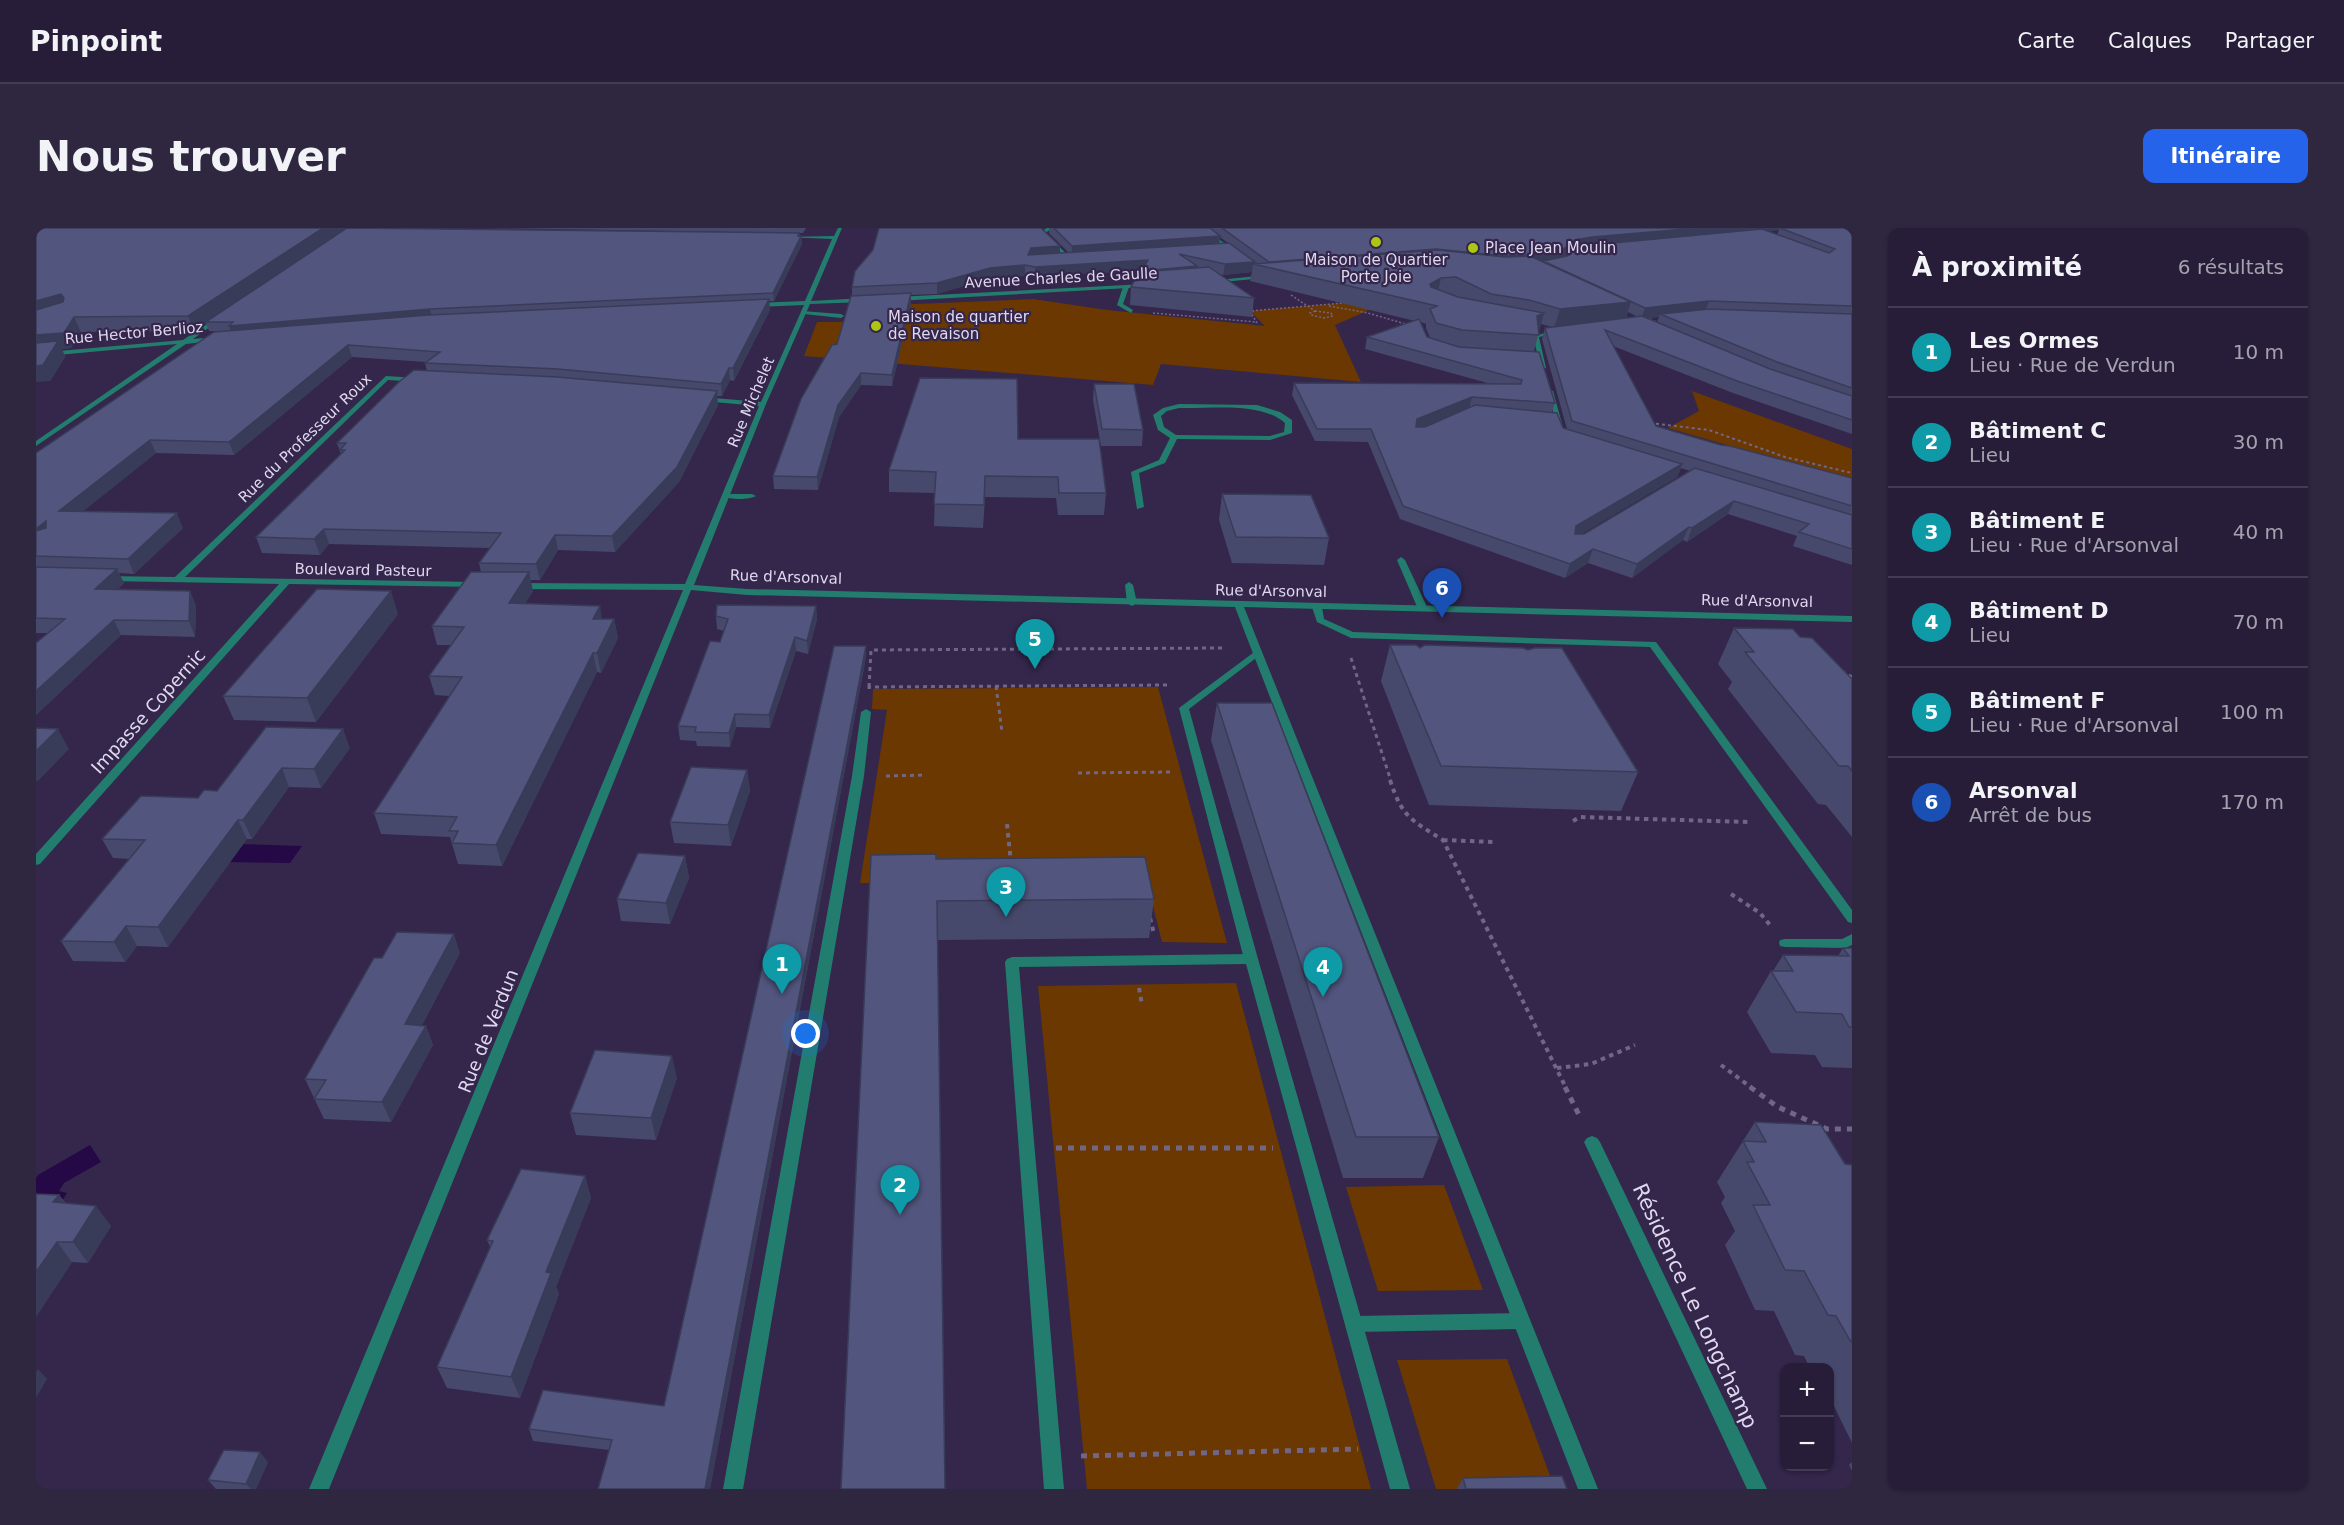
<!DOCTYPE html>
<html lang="fr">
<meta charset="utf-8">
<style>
:root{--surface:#271d38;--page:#2f2640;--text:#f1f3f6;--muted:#a4a2ae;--line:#433b53;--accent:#2563eb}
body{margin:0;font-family:"DejaVu Sans",sans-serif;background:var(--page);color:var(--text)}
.controls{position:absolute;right:18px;bottom:18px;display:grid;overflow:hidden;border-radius:12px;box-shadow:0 2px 4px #0004}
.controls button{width:54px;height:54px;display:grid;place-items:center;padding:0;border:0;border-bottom:2px solid var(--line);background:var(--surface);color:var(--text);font:30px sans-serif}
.you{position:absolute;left:770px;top:806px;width:21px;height:21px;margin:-15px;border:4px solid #fff;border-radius:50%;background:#1a73e8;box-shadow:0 0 0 9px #1a73e833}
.badge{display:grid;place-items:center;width:39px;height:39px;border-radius:50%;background:var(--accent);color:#fff;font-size:20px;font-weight:700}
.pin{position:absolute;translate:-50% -50px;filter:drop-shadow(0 2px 3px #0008)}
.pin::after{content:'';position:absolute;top:32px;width:21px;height:18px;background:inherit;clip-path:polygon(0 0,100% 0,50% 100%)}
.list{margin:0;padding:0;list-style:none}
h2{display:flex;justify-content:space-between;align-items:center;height:78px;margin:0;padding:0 24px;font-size:26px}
h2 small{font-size:20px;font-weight:400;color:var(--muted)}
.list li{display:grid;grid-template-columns:39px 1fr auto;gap:18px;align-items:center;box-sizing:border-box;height:90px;padding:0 24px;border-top:2px solid var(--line)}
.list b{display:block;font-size:22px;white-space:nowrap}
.list p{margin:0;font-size:20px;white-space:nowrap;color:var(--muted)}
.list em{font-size:20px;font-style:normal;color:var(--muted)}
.map{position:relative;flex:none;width:1816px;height:1261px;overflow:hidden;border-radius:12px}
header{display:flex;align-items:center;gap:36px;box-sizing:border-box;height:84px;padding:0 30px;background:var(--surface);border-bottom:2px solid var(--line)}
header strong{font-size:28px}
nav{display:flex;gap:33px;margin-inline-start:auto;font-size:21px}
.intro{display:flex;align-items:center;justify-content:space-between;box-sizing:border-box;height:144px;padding:0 36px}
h1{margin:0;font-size:42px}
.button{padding:15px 27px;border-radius:12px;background:var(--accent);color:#fff;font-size:21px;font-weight:700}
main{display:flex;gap:36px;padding:0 36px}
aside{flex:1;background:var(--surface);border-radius:12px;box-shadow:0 2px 4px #0004}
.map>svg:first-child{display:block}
.green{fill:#6a3800}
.water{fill:#250846}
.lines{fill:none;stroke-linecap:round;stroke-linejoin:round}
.path-far4{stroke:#716686;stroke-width:1.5;stroke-dasharray:2 2;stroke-linecap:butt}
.path-far3{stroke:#716686;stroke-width:2;stroke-dasharray:3 3;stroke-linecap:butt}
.path-far2{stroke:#716686;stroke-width:3;stroke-dasharray:4 4;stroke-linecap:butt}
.path-far1{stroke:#716686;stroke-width:4;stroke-dasharray:4.5 4.5;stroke-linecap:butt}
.path{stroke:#716686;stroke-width:5;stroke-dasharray:6 6;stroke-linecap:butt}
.service{fill:#227d6e;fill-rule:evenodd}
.minor{fill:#227d6e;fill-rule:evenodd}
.wall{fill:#47496c;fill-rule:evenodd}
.shaded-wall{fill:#393c58}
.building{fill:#52557d;stroke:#393c58;stroke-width:1.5}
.poi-dot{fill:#abc716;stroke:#34274b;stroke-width:2}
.labels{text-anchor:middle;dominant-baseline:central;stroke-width:4.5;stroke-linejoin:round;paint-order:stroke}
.far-poi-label{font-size:15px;fill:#dfd8ef;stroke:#34274b;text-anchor:start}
.far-street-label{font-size:15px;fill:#dfd8ef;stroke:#34274b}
.street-label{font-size:18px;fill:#dfd8ef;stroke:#34274b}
.near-street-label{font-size:21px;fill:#dfd8ef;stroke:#34274b}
</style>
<header>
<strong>Pinpoint</strong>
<nav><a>Carte</a><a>Calques</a><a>Partager</a></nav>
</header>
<div class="intro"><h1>Nous trouver</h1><a class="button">Itinéraire</a></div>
<main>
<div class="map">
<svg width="1816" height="1261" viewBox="0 0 1816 1261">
<rect width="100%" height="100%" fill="#34274b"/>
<path class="green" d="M997,71L1071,82L1229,98L1214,83L1353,71L1340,79L1299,97L1325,154L1125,136L1117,157L768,128L781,94H812L831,78Z
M1656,163L1816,221V253L1632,200L1663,183Z
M1122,459L1191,715L1126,714L1111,654L824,655L851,482L836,481L837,461Z
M1200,755L1335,1261H1051L1002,758Z
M1408,957L1447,1062L1342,1063L1310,959Z
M1471,1131L1519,1261H1400L1361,1132Z"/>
<path class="water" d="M200,616L266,618L254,635L187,634Z
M54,917L65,934L28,955L23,963L31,965L26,973L0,972V950L2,947Z"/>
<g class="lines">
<path class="path-far4" d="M1255,67L1279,83
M1293,78L1332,85L1373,97
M1279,83L1295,85L1297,88L1288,90L1275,87L1274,85Z
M1117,85L1220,94
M1610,89L1625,96
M1221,95L1214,83L1307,75"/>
<path class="path-far3" d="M1614,195L1673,202L1749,229L1816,245"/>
<path class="path-far2" d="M1315,430L1355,553
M1806,443L1816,449
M960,458L966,504
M833,459L835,422L1187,420
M833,461V459L1131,457L1133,460
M1042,545L1137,544
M850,548L889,547"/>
<path class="path-far1" d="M1354,552C1366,589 1375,592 1407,612L1530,860
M1537,593L1544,589L1712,594
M971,596L975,635
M1407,612L1457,614
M1695,666L1724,685L1734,697
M1114,690L1118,706
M1103,760L1106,777
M1685,837L1716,860
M1521,840L1555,836L1599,817"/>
<path class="path" d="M1529,859L1545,891
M1714,859L1742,879L1791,901H1816
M1020,920H1237
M1045,1228L1322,1221"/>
<path class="service" d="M1090,57L1093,59L1087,76L1097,82L1095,85L1081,77L1087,59Z
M766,83L805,86L808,88L805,90L768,86Z
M1143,176L1221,177L1244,184L1256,192V205L1234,212L1141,211L1129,235L1103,245L1108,279L1101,281L1095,244L1123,232L1134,210L1122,202L1117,187L1127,180ZM1143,180C1175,181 1224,173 1249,195L1248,204L1234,208L1140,207L1128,199L1125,188L1131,183Z
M688,266H716L720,268C713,272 694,272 687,268Z
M1365,329L1369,332L1392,381L1390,383H1384L1382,381L1361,332Z
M1093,354L1097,357L1101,375L1096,378L1091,375L1089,357Z
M1281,376L1286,379L1288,391L1317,404L1620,414L1816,682V695L1812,694L1614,419L1315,410L1281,394L1276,379Z
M1221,422L1224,423V427L1153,481L1222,731L1220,734H1210L1208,731L1143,480Z
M830,481L835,484L828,548L707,1261H687L816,548L825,484Z
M1816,706V717L1809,720L1749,719L1744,718L1743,715L1744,712L1749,711H1806Z
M1485,1085L1491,1087L1494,1093L1491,1099L1485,1101L1318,1104L1312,1102L1309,1096L1312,1090L1318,1088Z"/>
<path class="minor" d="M802,0H806L775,73L828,70L831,72L828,74L774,76L730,176L658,357L711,361L1816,388V394L1208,379L1562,1261H1542L1199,379L711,367L655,362L293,1261H273L647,362L481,361L477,358L481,355L649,356L723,178L666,173L663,171L666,169L725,174L768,77L719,79L716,77L719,75L769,73L796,11L747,9L798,8Z
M1011,0H1017L1009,5L1036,31V33H1032L1004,6V4Z
M1163,0H1168L1203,26L1198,27Z
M1231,47L1229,50L1175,55L1172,53Z
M1109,56L1111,59L860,73L857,71L860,69Z
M183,88L188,89L157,111L181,109L183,112L150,116L0,218V213L141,116L0,129V125L147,112Z
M1522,102L1524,105L1503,109L1510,140L1505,141L1497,108Z
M350,148L382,150L385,152L382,154L352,152L149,349L440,354L444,357L443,359L253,356L4,636L0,637V626L243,356L70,353L67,352V348L139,349Z
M1512,162L1517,163L1528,203L1521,201Z
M1215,726L1220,728L1222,731L1374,1261H1354L1210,736L983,739L1028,1261H1008L969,734L971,731L976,729Z
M1556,908L1561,910L1564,914L1731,1261H1711L1548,914L1551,910Z"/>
</g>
<path class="wall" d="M0,0H310L214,65L763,5L764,8H765L766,16L738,73H733L734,82L698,153L694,152L686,168H681L682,177L643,254L579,324L522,322L504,352H494L497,363L489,376L566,391H578L582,410L565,445L561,444L466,638L422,636L414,609L345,606L338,585L414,468L399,467L393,448L415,417H401L396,398L445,344L443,335L454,320L293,316L284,327L226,325L220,309L305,226L301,215L391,143L389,135L390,134L316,129L198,227L120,225L47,283L147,300L98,346L83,345L88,355L82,361L154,363L160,378L159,409L85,407L0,487V415L11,405H0V225L188,103H173L170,95L158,103L45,104L35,120L26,121L29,129L14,153Z
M449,0H770L767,5Z
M1013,0H1816V206L1697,165L1577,118L1620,198L1685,217L1816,250V337L1757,318L1761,308L1692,286L1651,314L1647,312L1596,350L1552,335L1529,350L1364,291L1332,214L1279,213L1256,167L1258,155L1455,156L1329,121L1331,109L1379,93L1214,53L1216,44L1187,47L1183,46L1218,70L1216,89L1094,77L1095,59L1107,42L999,49L989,48L954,50L901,66L875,67V75L856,158L825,157L803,189L782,262L738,261L737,248L801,116L816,68V59L1006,1L1024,25L1032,24L1013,5ZM1743,2L1741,7L1731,3ZM1184,9L1192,15L1183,16ZM1541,21L1531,28L1527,29L1536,22ZM1592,84L1602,89L1590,90ZM1623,89L1621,94L1611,90ZM1385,94L1390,96V100L1394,110L1391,109ZM1505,96L1516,99L1509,100L1506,111L1531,201L1527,200L1516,184L1519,175L1498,123ZM1645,240L1654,243L1548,306H1545L1641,249Z
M1058,156L1107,202L1106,218H1065L1057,172Z
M982,211L1070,265L1068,287H1022L1020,270L949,269L947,300L898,298L899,265L853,264V242Z
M1186,266L1293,310L1288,337L1196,335L1183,292Z
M780,378L781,391L772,426L760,423L734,500L700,499L694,519L661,518L660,513L644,512L642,498L684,414L688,403L681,401L680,388Z
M362,386L280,494L198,492L187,468Z
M1698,400L1764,409L1816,451V609L1790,577L1782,576L1692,461L1696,454L1682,436Z
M1354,417L1602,544L1585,583L1393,577L1345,453Z
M830,429L674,1261L573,1222L497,1213L493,1201L628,1178Z
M1181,475L1403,909L1387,950H1307L1175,512Z
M230,499L314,520L285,560L253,559L216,611H211L132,719L101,718L89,734L37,733L25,713L93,631L77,630L66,611L181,563Z
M711,542L714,563L695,618L638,615L634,594Z
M649,628L653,650L634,696L585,693L581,671Z
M900,631L1118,671L1113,710L902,712Z
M1807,720H1816V840L1786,839L1779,827L1735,825L1711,784L1735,743H1737L1747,727L1802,728Z
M424,725L386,797L390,798L397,817L355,894L288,891L269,851Z
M641,850L620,912L540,907L534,885Z
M1719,894L1809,936L1816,937V1215L1794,1170V1140H1774L1768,1128L1759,1127L1738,1083L1719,1082L1689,1017L1699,1003L1685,975L1689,969L1681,954Z
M549,948L555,970L520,1059L523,1066L484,1170L411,1160L401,1139L454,1019L451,1012Z
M23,967L30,975L75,998L52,1035L36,1034L0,1089Z
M232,1234L220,1261H180L172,1252Z
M1816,1234V1243L1813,1237Z
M1427,1250L1531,1261H1421Z"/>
<path class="shaded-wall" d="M287,0H310L158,103L152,88Z
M1662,0H1743V2L1553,19L1536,22L1523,32L1507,33V34L1491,37L1494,27L1539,12L1556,9Z
M763,5L764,11L765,8L766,16L738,73L737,65Z
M1184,8L1183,18L1036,28V18Z
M1024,18V28L992,27L995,20Z
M1400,21L1398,31L1247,43L1233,34Z
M1112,32L1111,42L999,49V39Z
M1219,34V36H1217L1216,44L1187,47L1189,36Z
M989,37V48L954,50L901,66V55L954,40Z
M1161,38L1160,49L1106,53V43Z
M1405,50L1401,68L1394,56Z
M875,65V75L856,158V147Z
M25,66L31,81L0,90V73Z
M733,71L734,82L698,153L697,140Z
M1673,73L1669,84L1624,86L1623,89L1605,91L1609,80Z
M1595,74L1589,93L1518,100L1524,81Z
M394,81L396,90L196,106L193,98Z
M1508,85L1503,104L1501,88Z
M38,89L45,104L35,120L26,121L29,129L14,153L0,154V107Z
M312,117L316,129L198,227L193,214Z
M693,140L694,152L686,168L685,156Z
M825,145V157L803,189L782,262L781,249L802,177Z
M681,163L682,177L643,254L579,324L576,308Z
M1436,169L1433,181L1378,204L1381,191Z
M114,212L120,225L30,297L23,283Z
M1646,236L1641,249L1535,312L1540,298Z
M1698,273L1692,286L1651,314L1656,300Z
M141,285L147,300L98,346L92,331Z
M10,293L16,308L0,317V301Z
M1653,299L1647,312L1596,350L1601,336Z
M288,301L293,316L284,327L278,311Z
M519,307L522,322L504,352L500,336Z
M1557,321L1552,335L1529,350L1534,336Z
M81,341L88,355L66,376L59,361Z
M493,344L497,363L478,394L473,375Z
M154,363L160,378L159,409L153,393Z
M355,363L362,386L280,494L271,470Z
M564,378L567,397L557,391Z
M780,378L781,391L772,426L771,413Z
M578,391L582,410L565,445L561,425Z
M78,392L85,407L0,487V463Z
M759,409L760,423L734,500L733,487Z
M830,418V429L674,1261H669Z
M557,425L561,444L466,638L460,617Z
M699,486L700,499L694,519L693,505Z
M22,501L33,521L1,554L0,552V523Z
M307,501L314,520L285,560L278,541Z
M246,540L253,559L216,611L207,592Z
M711,542L714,563L695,618L692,597Z
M202,592L211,611L132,719L122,699Z
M649,628L653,650L634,696L630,675Z
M90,698L101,718L89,734L78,714Z
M418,706L424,725L376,815L369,796Z
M390,798L397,817L355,894L346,874Z
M636,828L641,850L620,912L615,890Z
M549,948L555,970L520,1059L523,1066L484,1170L475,1149L510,1044Z
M23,967L38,987L17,974Z
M60,978L75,998L52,1035L37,1014Z
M21,1014L36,1034L0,1089V1044Z
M2,1141L11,1151L0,1170V1144Z
M224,1224L232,1234L220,1261H215L210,1256Z"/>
<path class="building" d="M0,0H287L152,88L38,89L28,105L0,107V82L27,74L28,70L25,66L0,73Z
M311,0L763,5L762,8H765L737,65L394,81L193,98L197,94H170Z
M843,0H1005L1024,18L995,20L992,27L1193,15L1219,34L1189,36L1143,26L1161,38L1106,43L1112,32L999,39L989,37L954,40L901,55L816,59L819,43L837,22Z
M1018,0H1174L1184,8L1036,18Z
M1186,0H1662L1556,9L1539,12L1526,22L1494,27L1468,28L1400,21L1233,34Z
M1744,0H1816V78L1673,73L1609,80L1507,33L1531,28L1545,18L1726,1L1793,25L1799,21Z
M1402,22L1469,29L1494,28L1595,74L1524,81L1493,72L1455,66L1420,49L1405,50L1394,56L1395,59L1422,69L1508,85L1501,88L1503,107L1426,102L1400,95L1394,81L1401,78L1217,36Z
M1173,39L1218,70L1095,59L1103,44Z
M875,65L856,147L825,145L802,177L781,249L737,248L765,171L796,117L801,116L815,68Z
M733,71L697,140H693L685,156L522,141L389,135L404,124L312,117L193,214L114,212L23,283L141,285L92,331L0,328V303L10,300V293L0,301V225L178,104L393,87Z
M1673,81L1816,86V160L1741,134L1624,86Z
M1606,88L1734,141L1816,168V192L1701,153L1569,102L1620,198L1685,217L1694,218L1816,250V278L1536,193L1509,100Z
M1383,91L1391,109L1423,119L1503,124L1519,175L1436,169L1381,191L1380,199H1389L1439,177L1521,185L1527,200L1646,236L1540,298L1539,306H1548L1659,240L1816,287V321L1763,304L1773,296L1698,273L1656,300L1653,299L1601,336L1557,321L1534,336L1367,278L1335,201H1281L1258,155L1485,156L1486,152L1331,109Z
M22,113L7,137L0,138V115Z
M378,142L521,149L681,163L641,239L576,308L519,307L500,336L443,335L465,305L288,301L278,311L220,309L309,222H304L310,215H301L363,154Z
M884,150L981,151L982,211H1063L1070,265H1023L1022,249L949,248L948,277L898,276L900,244L853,242Z
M1058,156H1098L1107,202L1066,201Z
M1186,266L1275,267L1293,310L1200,309Z
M0,339L81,341L59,361L154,363L153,393L78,392L0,463V415L29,391L0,390Z
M435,344H493L473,375L564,378L557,391H578L561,425H557L460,617L416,615L422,603H413L421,589L338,585L426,449L393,448L428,399L396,398Z
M281,361L355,363L271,470L187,468Z
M681,377L780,378L771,413L759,409L733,487L699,486L693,505L659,504L660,499L642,498L674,413L684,414L692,391L680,388Z
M1698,400L1757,401L1764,409L1776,410L1816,451V543L1812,538H1803L1709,424H1718Z
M1354,417H1380L1384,420L1389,417L1487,420L1492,422L1499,420H1526L1602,544L1405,538Z
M798,418H830L669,1261H562L576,1212L493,1201L507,1162L628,1178Z
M1181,475H1236L1403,909H1320Z
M230,499L307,501L278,541L246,540L207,592H202L122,699L90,698L78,714L25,713L109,612L66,611L105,568L162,570L168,562L181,563Z
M0,500L22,501L0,523Z
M655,539L711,542L692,597L634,594Z
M602,625L649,628L630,675L581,671Z
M900,626V631L1109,629L1118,671L901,673L909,1261H805L835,627Z
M361,704L418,706L369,796L390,798L346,874L278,871L290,852L269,851L338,730H346Z
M1807,720H1816V799H1813L1806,786L1760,784L1735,743H1757L1747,727L1813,728Z
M559,822L636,828L615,890L534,885Z
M1719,894L1785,897L1809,936L1816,937V1114H1815L1800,1088L1792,1087L1768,1043L1749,1042L1717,977H1734L1711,934H1718L1707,913L1730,914Z
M485,941L549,948L510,1044L515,1045L475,1149L401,1139L457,1013L451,1012Z
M0,966L23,967L17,974L60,978L37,1014H21L0,1044Z
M188,1222L224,1224L210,1256L172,1252Z
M1526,1248L1531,1261H1430L1427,1250Z"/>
<g class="poi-dot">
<circle cx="1340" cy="14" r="6"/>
<circle cx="1437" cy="20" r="6"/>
<circle cx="840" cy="98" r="6"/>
</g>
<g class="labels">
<g class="far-poi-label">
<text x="1449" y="20">Place Jean Moulin</text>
<text x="1340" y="32" text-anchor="middle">Maison de Quartier<tspan x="1340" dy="17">Porte Joie</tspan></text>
<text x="852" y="89">Maison de quartier<tspan x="852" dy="17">de Revaison</tspan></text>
</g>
<g class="far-street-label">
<text transform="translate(1025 50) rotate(-3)">Avenue Charles de Gaulle</text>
<text transform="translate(98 105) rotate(-5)">Rue Hector Berlioz</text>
<text transform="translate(715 174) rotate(-67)">Rue Michelet</text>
<text transform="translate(269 210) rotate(-44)">Rue du Professeur Roux</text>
<text transform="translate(327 342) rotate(1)">Boulevard Pasteur</text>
<text transform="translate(750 349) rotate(2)">Rue d'Arsonval</text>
<text transform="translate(1235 363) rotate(1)">Rue d'Arsonval</text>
<text transform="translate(1721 373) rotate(1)">Rue d'Arsonval</text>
</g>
<g class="street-label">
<text transform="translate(112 483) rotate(-48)">Impasse Copernic</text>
<text transform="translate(452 803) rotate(-68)">Rue de Verdun</text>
</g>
<g class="near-street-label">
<text transform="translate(1659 1078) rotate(65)">Résidence Le Longchamp</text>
</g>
</g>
</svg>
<div class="controls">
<button>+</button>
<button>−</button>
</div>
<div class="you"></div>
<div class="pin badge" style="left:746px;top:766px;background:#0f9aa8">1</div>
<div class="pin badge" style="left:864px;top:987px;background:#0f9aa8">2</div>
<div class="pin badge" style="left:970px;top:689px;background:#0f9aa8">3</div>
<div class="pin badge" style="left:1287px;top:769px;background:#0f9aa8">4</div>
<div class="pin badge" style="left:999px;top:441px;background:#0f9aa8">5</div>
<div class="pin badge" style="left:1406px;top:390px;background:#1a4fb4">6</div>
</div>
<aside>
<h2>À proximité<small>6 résultats</small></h2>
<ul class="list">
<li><span class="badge" style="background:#0f9aa8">1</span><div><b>Les Ormes</b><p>Lieu · Rue de Verdun</p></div><em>10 m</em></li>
<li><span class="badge" style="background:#0f9aa8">2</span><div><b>Bâtiment C</b><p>Lieu</p></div><em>30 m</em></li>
<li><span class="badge" style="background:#0f9aa8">3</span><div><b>Bâtiment E</b><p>Lieu · Rue d'Arsonval</p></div><em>40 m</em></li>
<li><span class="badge" style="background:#0f9aa8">4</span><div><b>Bâtiment D</b><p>Lieu</p></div><em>70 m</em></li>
<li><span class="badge" style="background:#0f9aa8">5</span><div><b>Bâtiment F</b><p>Lieu · Rue d'Arsonval</p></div><em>100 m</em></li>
<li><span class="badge" style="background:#1a4fb4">6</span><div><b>Arsonval</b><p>Arrêt de bus</p></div><em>170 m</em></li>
</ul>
</aside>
</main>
